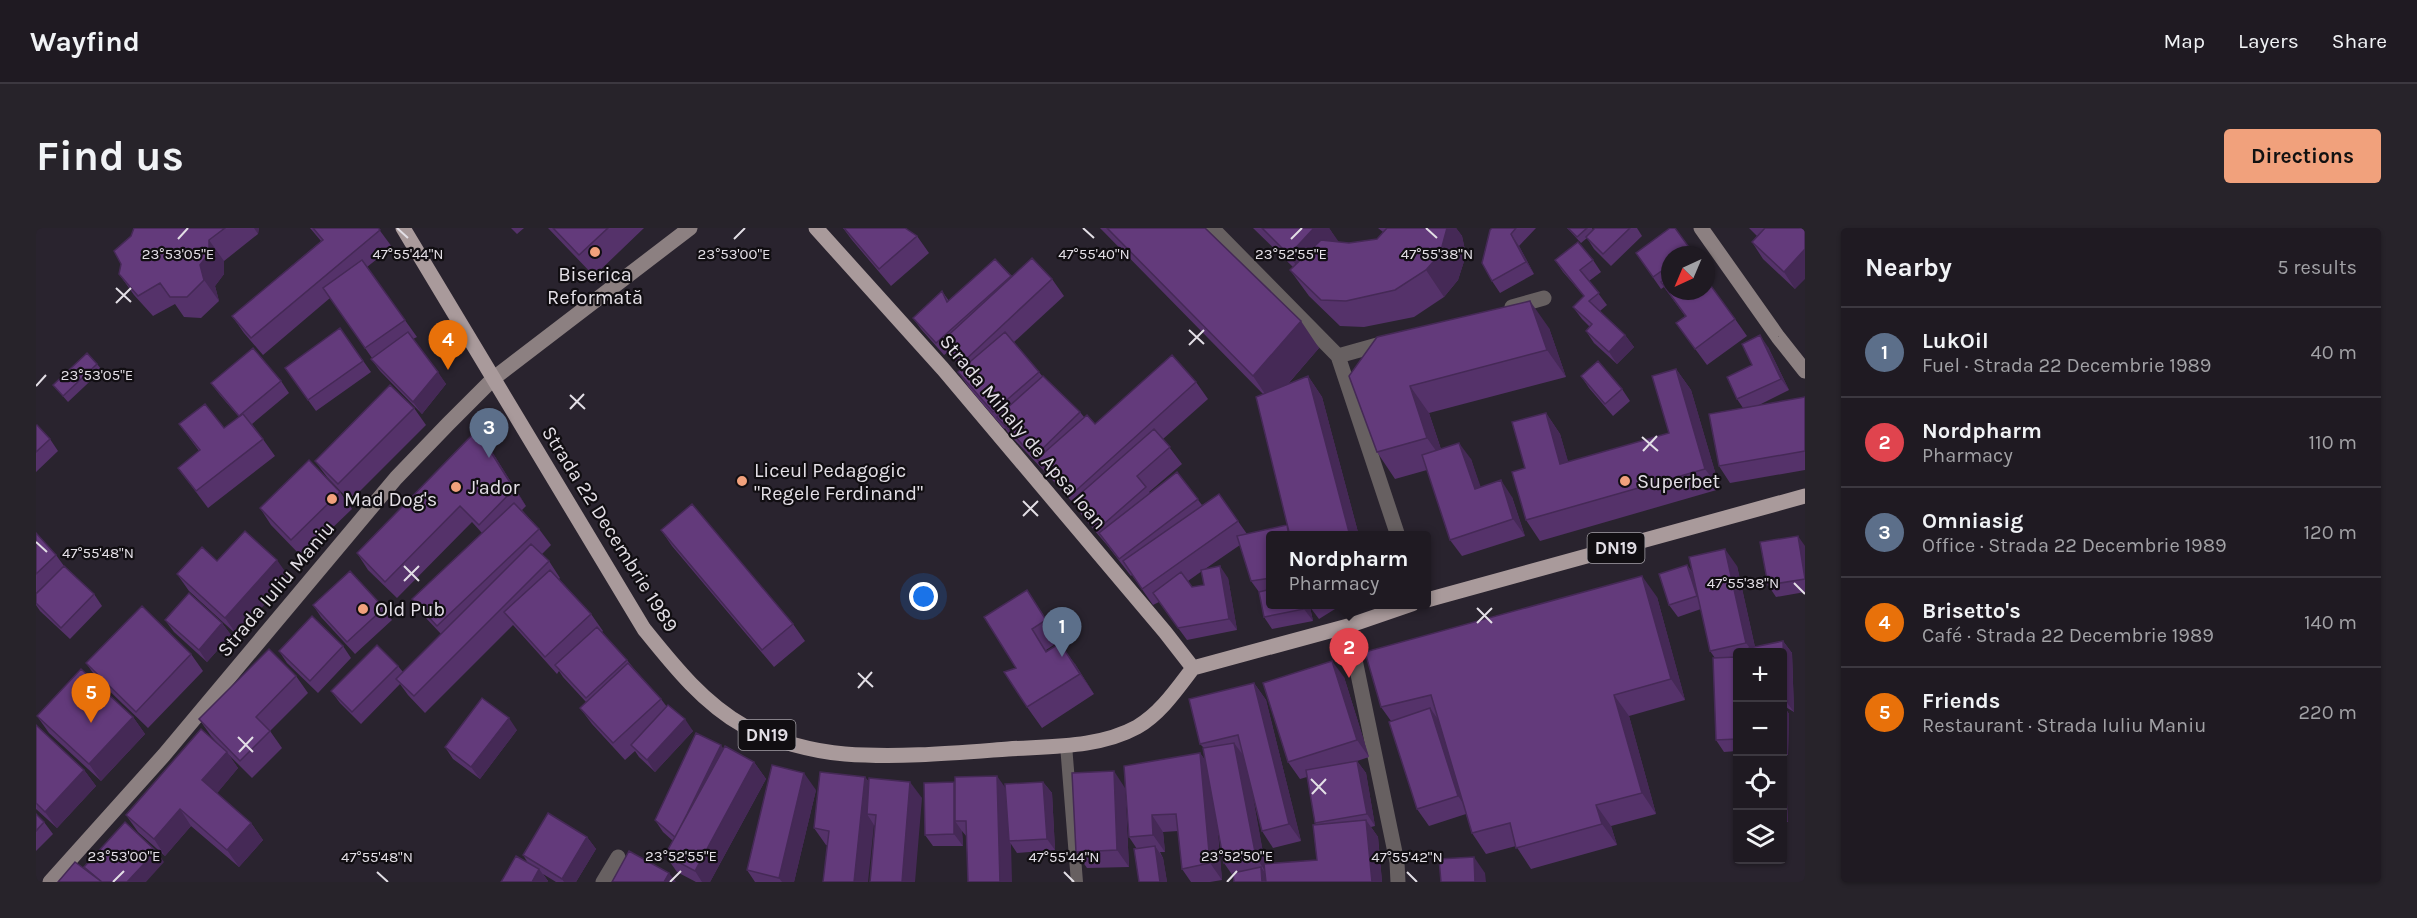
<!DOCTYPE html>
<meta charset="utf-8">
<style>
:root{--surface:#1f1a22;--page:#27232a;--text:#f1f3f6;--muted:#a1a1a5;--line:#3c3840;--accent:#f1a17c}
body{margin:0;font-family:Karla,sans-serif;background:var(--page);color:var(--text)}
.controls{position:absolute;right:18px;bottom:18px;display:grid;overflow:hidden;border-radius:6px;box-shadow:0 2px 4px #0004}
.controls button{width:54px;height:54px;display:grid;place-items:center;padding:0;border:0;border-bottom:2px solid var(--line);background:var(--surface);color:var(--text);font:30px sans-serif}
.compass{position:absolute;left:1625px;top:18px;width:54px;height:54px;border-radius:50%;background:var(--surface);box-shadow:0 2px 4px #0004;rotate:224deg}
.you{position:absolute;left:888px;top:369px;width:21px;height:21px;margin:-15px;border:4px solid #fff;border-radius:50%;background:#1a73e8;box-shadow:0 0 0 9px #1a73e833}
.badge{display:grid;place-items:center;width:39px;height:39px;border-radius:50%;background:var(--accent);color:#fff;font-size:20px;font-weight:700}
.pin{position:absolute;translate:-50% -50px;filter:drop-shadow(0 2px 3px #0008)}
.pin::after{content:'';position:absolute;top:32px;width:21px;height:18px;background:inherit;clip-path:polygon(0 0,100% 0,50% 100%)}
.popup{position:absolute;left:1230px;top:303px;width:165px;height:78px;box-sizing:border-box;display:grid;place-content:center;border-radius:6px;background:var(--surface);filter:drop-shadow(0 2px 4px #0005);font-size:20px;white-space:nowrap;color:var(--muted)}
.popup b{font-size:22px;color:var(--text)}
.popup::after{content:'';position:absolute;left:50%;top:100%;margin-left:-12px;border:12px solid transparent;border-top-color:var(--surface)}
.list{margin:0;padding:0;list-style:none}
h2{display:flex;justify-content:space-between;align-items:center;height:78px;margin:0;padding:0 24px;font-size:26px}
h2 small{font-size:20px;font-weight:400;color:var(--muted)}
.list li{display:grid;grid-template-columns:39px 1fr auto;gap:18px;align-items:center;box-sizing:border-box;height:90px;padding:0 24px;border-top:2px solid var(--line)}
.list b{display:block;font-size:22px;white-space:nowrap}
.list p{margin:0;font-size:20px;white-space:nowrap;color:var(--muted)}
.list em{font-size:20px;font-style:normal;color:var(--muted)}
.icon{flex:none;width:33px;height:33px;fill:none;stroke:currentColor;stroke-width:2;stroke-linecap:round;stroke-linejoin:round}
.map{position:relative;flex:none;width:1769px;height:654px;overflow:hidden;border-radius:6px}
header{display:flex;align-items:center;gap:36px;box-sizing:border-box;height:84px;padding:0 30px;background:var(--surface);border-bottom:2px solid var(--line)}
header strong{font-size:28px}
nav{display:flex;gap:33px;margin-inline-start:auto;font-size:21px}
.intro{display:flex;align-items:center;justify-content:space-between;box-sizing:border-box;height:144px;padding:0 36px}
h1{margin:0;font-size:42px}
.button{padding:15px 27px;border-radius:6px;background:var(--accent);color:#111;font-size:21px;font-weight:700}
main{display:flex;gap:36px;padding:0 36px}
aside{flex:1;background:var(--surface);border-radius:6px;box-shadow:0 2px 4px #0004}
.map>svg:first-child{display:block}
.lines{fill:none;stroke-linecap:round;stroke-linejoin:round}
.lane{stroke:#676061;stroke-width:12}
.street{stroke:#676061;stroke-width:15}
.secondary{stroke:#8c8081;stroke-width:15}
.primary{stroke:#a99a9b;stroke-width:15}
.wall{fill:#55326a;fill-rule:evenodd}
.shaded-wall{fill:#452956}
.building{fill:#633a7b;stroke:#452956;stroke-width:1.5}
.ticks{fill:none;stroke:#e3dfe6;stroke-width:2}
.poi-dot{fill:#f1a17c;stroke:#110e12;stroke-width:2}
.labels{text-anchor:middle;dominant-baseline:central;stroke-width:4.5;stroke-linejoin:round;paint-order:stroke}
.shield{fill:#110e12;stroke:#a4a0a6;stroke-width:1.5}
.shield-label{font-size:18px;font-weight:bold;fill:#e3dfe6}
.poi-label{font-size:20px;fill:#e3dfe6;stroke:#110e12;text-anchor:start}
.street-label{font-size:20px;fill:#e3dfe6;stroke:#110e12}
.ticks-label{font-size:15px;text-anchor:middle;fill:#e3dfe6;stroke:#110e12;stroke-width:4.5;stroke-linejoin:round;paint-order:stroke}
</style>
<header>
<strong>Wayfind</strong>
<nav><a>Map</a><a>Layers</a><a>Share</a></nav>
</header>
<div class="intro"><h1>Find us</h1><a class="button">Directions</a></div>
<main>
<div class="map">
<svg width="1769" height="654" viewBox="0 0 1769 654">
<rect width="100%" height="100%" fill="#29232e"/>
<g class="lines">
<path class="lane" d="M1030,517L1041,654"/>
<path class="street" d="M1176,0L1302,128L1362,308
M1476,79L1508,70
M1302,128L1352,114
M1312,398L1361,634L1362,654
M567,654L582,629"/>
<path class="secondary" d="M1665,0L1742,109L1769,143
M14,654L128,527L360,250L412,196L458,150L654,0"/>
<path class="primary" d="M367,0L608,401C637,437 667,475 708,498C734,512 779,524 809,526C863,530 918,525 972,521C1014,518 1063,520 1101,499C1124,486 1141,461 1157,440
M780,0L907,141L1129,404L1157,440
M1391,372L1769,268
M1157,440L1312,398L1376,376"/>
</g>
<path class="wall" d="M98,0H223L222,6L188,33V46L179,58L183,73L165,90L148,89L139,76L117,88L98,67L83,46Z
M274,0H342L356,19L331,39L381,109L377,111L410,156L386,186L344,143L335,131L336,130L294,70L227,127L208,105L196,88L285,13Z
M475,0H488L481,6Z
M512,0H608L558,48Z
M807,0H869L881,8L893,25L855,58L816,12Z
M1064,0H1169L1283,120L1252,156L1272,148L1286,169L1323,308H1235V376H1307L1283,391L1274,379L1277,393L1236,401L1228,389L1223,364L1215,353L1204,317L1169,341L1192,350L1201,402L1151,412L1123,374L1117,377L1096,347L1095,348L1071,317L1047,289L1039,277L1010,245L973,206L969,200L968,201L934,161L922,144L926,141L912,124L908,127L885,101L877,90L906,63L913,73L959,31L976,48L1016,51L1028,68L978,114L1007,149L1044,184L1048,189L1059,196L1160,154L1172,171L1127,211L1146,236L1113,264L1114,265L1141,244L1166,277L1183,266L1211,306L1252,299L1227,166ZM1166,343L1168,357L1156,359L1152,353Z
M1217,0H1293L1302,14L1313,15L1341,11L1347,4L1342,0H1420L1426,8L1430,27L1422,52L1408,69L1378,89L1328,99L1304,98L1273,68L1254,42L1257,39Z
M1456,0H1500L1483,18L1498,46L1464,65L1456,53Z
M1531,0H1556L1557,2L1559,0H1601L1606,8L1575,38L1558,21L1551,10L1545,15Z
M1639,0L1659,27H1634V63L1699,91L1711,108L1671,137L1640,95L1649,88L1628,59L1625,61L1600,25Z
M1713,0H1769L1759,61L1727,31L1716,14L1721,8Z
M1519,32H1557L1565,44L1553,53L1571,77L1564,83L1589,107L1598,119L1581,136L1558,115L1550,103L1554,99L1546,91L1537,79L1548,68L1527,44Z
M304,100L335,144L280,183L249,140Z
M1513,100L1530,149L1393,185L1405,221L1435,231L1444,259L1476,269L1489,308L1426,328L1414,312L1391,242L1359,251L1341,224L1313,148Z
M1732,119L1753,162L1721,178L1769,169V242L1694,255L1683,238L1707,180L1701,171Z
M61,136L66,142L32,174L17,157Z
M1640,141L1655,162L1684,261L1504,313L1490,292L1489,240L1510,185L1524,206L1532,234L1633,205Z
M1545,148L1586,161L1594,173L1577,188L1553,160Z
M245,153L253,165L216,196L239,228L172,280L142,240L163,223L143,196L188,200L203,189L184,167L175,155Z
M378,180L390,197L314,273L291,249L279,233Z
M0,198L14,211L22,223L0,244Z
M453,219L490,278L486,282L503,301L515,317L506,326L513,333L524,350L523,351L555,386L567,403L566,404L591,432L599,442L625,471L631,479L657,503L619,544L603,529L599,523L589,532L556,496L544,480L550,474L527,449L523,443L521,446L477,397L389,485L372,467L364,456L325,496L304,475L295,463L362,438L367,444L405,406L388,388L376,371L446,305L436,294L361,370L332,342L321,325Z
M304,264L316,281L266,329L235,297L224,280Z
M625,302L757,396L769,413L738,439L636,318Z
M0,305L20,327L28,338L58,366L66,378L34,411L4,383L0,377V366L11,355L0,365Z
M1769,318V364L1740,369L1732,357Z
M181,333L253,349L201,407L153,363L141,346Z
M1651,337L1657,345L1701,338L1719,419L1747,413L1756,425L1758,484L1748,478L1753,486L1752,527H1746V424H1701V523L1688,524L1680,512L1679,430L1674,423L1665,381L1642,389L1633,377Z
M991,362L1024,413L1010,422L1011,423L1039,436L1058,466L1006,500L991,479L980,440Z
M1621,369L1649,472L1593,488L1620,586L1575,598L1581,617L1495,641L1480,618L1450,626L1436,605L1430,586L1393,598L1381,581L1355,493L1345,479Z
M277,377L348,380L356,392L319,426L285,389Z
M129,392L186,395L195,407L171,434L138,404Z
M307,418L315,430L282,465L251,435L243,423Z
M155,426L167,443L112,500L62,452L50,435Z
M260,448L272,465L234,503L246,520L216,550L192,526L202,540L181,565L215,595L227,612L203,639L155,598L129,628L102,604L90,587L185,519L175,508L163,491Z
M1308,449L1333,529L1321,533L1330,545L1339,598L1335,599L1342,609L1346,654H1198L1197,648L1188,635L1181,596L1186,652L1174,654H1155L1146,641L1142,603L1127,604L1129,624H1124L1127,630L1131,654H1103L1101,621L1093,609L1164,525L1169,532L1168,520L1164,516L1218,455L1230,472L1265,613L1237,620L1226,603L1216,565L1229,636L1281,632L1280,596L1279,595L1271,549L1264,551L1252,534Z
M1,488L97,489L109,506L65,553L13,505Z
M0,497L48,542L60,558L21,600L0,581Z
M481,502L444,551L417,531L409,519Z
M687,521L718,534L730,551L674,654H660L641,644L629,627L637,613L627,604L619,592Z
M829,549L833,554L886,570L839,598L838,597L792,617H790L778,600Z
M1746,552L1750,557L1752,594H1746Z
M918,554L919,556L970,560L1007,554L1016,565L1019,622L981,625L975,616L931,609L926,603L927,618H897L889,607Z
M1089,560L1093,639L1051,640L1040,624Z
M780,562L758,654H719L711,642Z
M0,586L8,594L17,606L0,623Z
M551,609L560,621L540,654H520L507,646L512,653L511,654H465L492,635L487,627Z"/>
<path class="shaded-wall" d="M218,0H223L222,6Z
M1278,0H1293L1305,17L1272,54L1253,27Z
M1411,0H1420L1426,8L1430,27L1422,52L1408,69L1390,42Z
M1475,6L1483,18L1498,46L1490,34Z
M173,12L188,33V46L179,58L183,73L168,52L164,37Z
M1769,21V51L1759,61L1748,44Z
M1494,73L1513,100L1530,149L1511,122Z
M1265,93L1283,120L1235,175L1217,148Z
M1589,107L1598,119L1581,136L1573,124Z
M1724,107L1732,119L1753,162L1745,151Z
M1640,141L1655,162L1684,261L1669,241Z
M402,144L410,156L386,186L377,174Z
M1272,148L1286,169L1323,308H1314Z
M1374,158L1393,185L1410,237L1391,210Z
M1510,185L1524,206L1539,257L1524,236Z
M441,202L453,219L490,278L478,261Z
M1423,215L1435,231L1451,277L1439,261Z
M1465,252L1476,269L1489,308L1477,291Z
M1762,308L1769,318V351Z
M1689,321L1701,338L1720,424H1717L1710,415Z
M241,332L253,349L201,407L189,390Z
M1651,337L1659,349L1669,380L1661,368Z
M1184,338L1192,350L1201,402L1193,391Z
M1606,348L1621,369L1649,472L1635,451Z
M991,362L1005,383L1024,413L1010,392Z
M1267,376H1272L1274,379L1277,393L1268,381Z
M186,395L195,407L171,434L163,422Z
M1747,413L1756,425L1758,484L1749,472Z
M1024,415L1039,436L1058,466L1044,446Z
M1296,433L1308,449L1333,529L1321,512Z
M1218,455L1230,472L1265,613L1253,596Z
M1578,467L1593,488L1620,586L1606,565Z
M1746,477L1753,486L1752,527L1746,519Z
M1394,480L1406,497L1434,585L1422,568Z
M97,489L109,506L65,553L53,536Z
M473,490L481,502L444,551L435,539Z
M649,491L657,503L619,544L611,532Z
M1198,515L1210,531L1231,646L1220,629Z
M685,517L693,529L640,610Z
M191,524L202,540L178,569L166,552Z
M1164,525L1176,542L1186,652L1174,635Z
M1321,533L1330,545L1339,598L1331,586Z
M718,534L730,551L674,654H666L659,643Z
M48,542L60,558L21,600L9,584Z
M1078,543L1089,560L1093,639L1081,622Z
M768,545L780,562L758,654H746L743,650Z
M961,548L973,565V613L975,616L976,654H964Z
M829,549L841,565L831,586L838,597L832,654H818Z
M1746,552L1750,557L1752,594L1746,585Z
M874,554L886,570L879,654H866Z
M918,554L926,566L919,593L926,603L927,618L918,606Z
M1007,554L1016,565L1019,622L1011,611Z
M1560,577L1575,598L1581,617L1566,596Z
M144,581L155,598L129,628L118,611Z
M1116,587L1127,604L1129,624L1117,607Z
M1330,592L1342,609L1346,654H1336Z
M215,595L227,612L203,639L191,622Z
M551,609L560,621L540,654H528L526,651Z
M1119,618L1127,630L1131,654H1124Z
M120,623L128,634L110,654H91Z
M1438,629L1449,645L1450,654H1439Z
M1225,639L1233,651V654H1226Z
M503,641L512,653L511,654H496Z
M633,645L640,654H628Z"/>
<path class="building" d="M98,0H189L173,12V25L164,37L168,52L151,69H134L124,55L102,68L83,46L85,36L78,23L95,8Z
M277,0H342L344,2L215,110L196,88L287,12Z
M517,0H572L543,27Z
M808,0H869L881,8L843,41Z
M1071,0H1169L1265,93L1217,148Z
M1226,0H1278L1253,27Z
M1351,0H1411L1404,26L1390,42L1359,62L1310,73L1285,72L1254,42L1285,12L1313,15L1341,11Z
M1456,0H1480L1475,6L1490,34L1456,53L1446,35L1454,2Z
M1532,0H1551L1541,9Z
M1559,0H1594L1567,26L1550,9Z
M1634,0H1639L1655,22L1648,27H1634V37L1617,49L1600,25Z
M1729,0H1769V21L1748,44L1716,14Z
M1542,14L1557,32L1544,42L1563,65L1553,73L1589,107L1573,124L1550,103L1556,96L1537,79L1548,68L1519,32Z
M996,30L1016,51L925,136L905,114Z
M959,31L975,48L900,115L877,90L906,63L911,74Z
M326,32L369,92L329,120L287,60Z
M1634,47V63H1670V51L1699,91L1659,121L1640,95L1650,88L1625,54Z
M1494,73L1511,122L1374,158L1391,210L1341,224L1313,148L1341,109Z
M304,100L327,133L272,172L249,140Z
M372,104L402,144L377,174L335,131Z
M969,104L1003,144L957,184L922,144Z
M1724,107L1745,151L1701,171L1691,149L1716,137L1706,116Z
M217,120L245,153L203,188L175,155Z
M51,125L61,136L27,168L17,157Z
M1136,127L1160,154L1034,268L1001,231L1051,187L1059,196Z
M1562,133L1586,161L1569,176L1545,148Z
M1640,141L1669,241L1490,292L1476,244L1489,240L1476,194L1510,185L1524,236L1633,205L1616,148Z
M1007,148L1044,184L998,229L961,189Z
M1272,148L1314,308H1254L1220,169Z
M354,157L378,180L302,256L279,233Z
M1769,169V223L1683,238L1673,186Z
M169,176L188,200L207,186L227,211L160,263L142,240L164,222L143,196Z
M1,197L14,211L0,224V198Z
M1118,201L1134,219L1101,248L1110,259L1061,302L1036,273Z
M441,202L478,261L443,297L424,278L349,354L321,325Z
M1423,215L1439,261L1465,252L1477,291L1414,312L1386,227Z
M273,232L304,264L255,312L224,280Z
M1141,244L1162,271L1083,331L1063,305Z
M1183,266L1202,293L1106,361L1087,333Z
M478,275L503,301L401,398L376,371Z
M656,276L757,396L726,422L625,302Z
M1251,297L1253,308H1235V350L1215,353L1201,308Z
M209,303L241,332L189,390L141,346L166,319L181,333Z
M0,305L20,327L0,346Z
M1762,308L1769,351L1732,357L1724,314Z
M495,316L513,333L378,468L360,451Z
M1689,321L1710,415L1674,423L1653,329Z
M1651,337L1661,368L1633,377L1623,346Z
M28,338L58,366L25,400L0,375V366Z
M1184,338L1193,391L1142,400L1117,365L1145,344L1156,359L1168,357L1165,342Z
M514,342L555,386L509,429L468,384Z
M314,343L348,380L311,414L277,377Z
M1606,348L1635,451L1578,467L1606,565L1560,577L1566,596L1480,620L1474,595L1436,605L1395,467L1345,479L1329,424Z
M1235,361V376H1267L1268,381L1228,389L1223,364Z
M991,362L1010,392L996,401L1010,424L1024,415L1044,446L991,479L968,444L980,440L948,389Z
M153,365L186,395L163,422L129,392Z
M106,378L155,426L100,484L50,435Z
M276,388L307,418L274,453L243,423Z
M561,399L591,432L550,470L519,437Z
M1747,413L1749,472L1746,470V424H1714L1713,420Z
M341,417L362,438L316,484L295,463Z
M233,421L260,448L220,489L234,503L204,533L163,491Z
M1701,429V511L1680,512L1677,430Z
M1296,433L1321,512L1252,534L1227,455Z
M592,435L625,471L577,515L544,480Z
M45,441L97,489L53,536L1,488Z
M1218,455L1253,596L1226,603L1202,507L1164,516L1153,471Z
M446,470L473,490L435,539L409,519Z
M632,477L649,491L611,532L595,517Z
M1394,480L1422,568L1381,581L1353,494Z
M0,497L48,542L9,584L0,575Z
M165,501L191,524L166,552L215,595L191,622L144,581L118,611L90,587Z
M660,505L685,517L651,586L639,609L619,592Z
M1198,515L1220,629L1188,635L1167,520Z
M689,518L718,534L659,643L629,627Z
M1164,525L1174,635L1146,641L1140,586L1116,587L1117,607L1093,609L1088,538Z
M1321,533L1331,586L1279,595L1270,542Z
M736,537L768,545L743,650L711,642Z
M1078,543L1081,622L1040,624L1036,545Z
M784,544L829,549L818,654H787L793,603L778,600Z
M961,548L964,654H932L930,593H919V549Z
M833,550L874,554L866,654H834L840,587L831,586Z
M918,554V606L889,607L888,555Z
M1007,554L1011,611L973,613L969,556Z
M512,585L551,609L526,651L487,627Z
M0,586L8,594L0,603Z
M1330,592L1336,654H1230L1228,636L1281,632L1277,597Z
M89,594L120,623L91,654H66L48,639Z
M1119,618L1124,654H1103L1098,621Z
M593,623L633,645L628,654H576Z
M480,628L503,641L496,654H465Z
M1438,629L1439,654H1405L1403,631Z
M39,634L66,654H22Z
M1225,639L1226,654H1198L1197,645Z"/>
<path class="ticks" d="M361,0L372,10M1047,0L1058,10M1390,0L1401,10M142,11L152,0M698,11L709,0M1255,11L1266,0M80,60L95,74M80,75L95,60M1153,102L1168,116M1153,117L1168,102M0,158L10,147M534,167L549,181M534,181L548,166M1606,209L1622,223M1607,223L1621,208M987,273L1002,288M987,288L1002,273M0,314L11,324M368,338L383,353M368,353L383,338M1758,355L1769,366M1441,380L1456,395M1441,395L1456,380M822,445L837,459M822,460L836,444M202,509L217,524M203,524L217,509M1275,551L1290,566M1276,566L1290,551M341,644L352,654M1028,644L1038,654M1371,644L1381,654M77,654L88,643M634,654L645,643M1191,654L1201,643"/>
<g class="poi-dot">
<circle cx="559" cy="24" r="6"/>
<circle cx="706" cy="253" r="6"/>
<circle cx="1589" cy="253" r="6"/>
<circle cx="420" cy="259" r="6"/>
<circle cx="296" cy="271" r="6"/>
<circle cx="327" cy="381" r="6"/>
</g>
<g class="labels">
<g class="shield">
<rect x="1551.5" y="305" width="57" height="30" rx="4.5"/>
<rect x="702.5" y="492" width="57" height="30" rx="4.5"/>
</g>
<g class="shield-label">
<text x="1580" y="320">DN19</text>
<text x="731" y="507">DN19</text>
</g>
<g class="poi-label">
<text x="559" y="46" text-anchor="middle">Biserica<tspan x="559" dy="23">Reformată</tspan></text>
<text x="718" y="242">Liceul Pedagogic<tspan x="718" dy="23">"Regele Ferdinand"</tspan></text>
<text x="1601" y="253">Superbet</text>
<text x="432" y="259">J'ador</text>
<text x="308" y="271">Mad Dog's</text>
<text x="339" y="381">Old Pub</text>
</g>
<g class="street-label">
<text transform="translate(987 204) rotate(50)">Strada Mihaly de Apsa Ioan</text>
<text transform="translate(574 301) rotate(58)">Strada 22 Decembrie 1989</text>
<text transform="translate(240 361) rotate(-50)">Strada Iuliu Maniu</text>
</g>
</g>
<g class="ticks-label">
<text x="372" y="31">47°55'44"N</text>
<text x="1058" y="31">47°55'40"N</text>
<text x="1401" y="31">47°55'38"N</text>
<text x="142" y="31">23°53'05"E</text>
<text x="698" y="31">23°53'00"E</text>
<text x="1255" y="31">23°52'55"E</text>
<text x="61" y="152">23°53'05"E</text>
<text x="62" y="330">47°55'48"N</text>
<text x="1707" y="360">47°55'38"N</text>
<text x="88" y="633">23°53'00"E</text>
<text x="645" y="633">23°52'55"E</text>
<text x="1201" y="633">23°52'50"E</text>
<text x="341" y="634">47°55'48"N</text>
<text x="1028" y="634">47°55'44"N</text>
<text x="1371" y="634">47°55'42"N</text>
</g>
</svg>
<div class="controls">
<button>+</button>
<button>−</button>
<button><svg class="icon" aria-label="locate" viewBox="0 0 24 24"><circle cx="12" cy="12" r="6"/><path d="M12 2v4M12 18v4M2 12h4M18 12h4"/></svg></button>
<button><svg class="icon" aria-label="layers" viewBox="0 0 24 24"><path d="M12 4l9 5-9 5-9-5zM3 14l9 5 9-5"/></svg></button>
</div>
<svg class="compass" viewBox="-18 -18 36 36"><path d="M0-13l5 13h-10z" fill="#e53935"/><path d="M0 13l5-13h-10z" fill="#a1a1a5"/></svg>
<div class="you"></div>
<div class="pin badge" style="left:1026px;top:429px;background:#5c6f8a">1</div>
<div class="pin badge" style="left:1313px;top:450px;background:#e0444e">2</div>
<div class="popup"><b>Nordpharm</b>Pharmacy</div>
<div class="pin badge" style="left:453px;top:230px;background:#5c6f8a">3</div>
<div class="pin badge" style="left:412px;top:142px;background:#e8710a">4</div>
<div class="pin badge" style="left:55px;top:495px;background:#e8710a">5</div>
</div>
<aside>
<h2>Nearby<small>5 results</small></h2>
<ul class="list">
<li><span class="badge" style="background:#5c6f8a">1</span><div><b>LukOil</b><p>Fuel · Strada 22 Decembrie 1989</p></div><em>40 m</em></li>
<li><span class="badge" style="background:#e0444e">2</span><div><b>Nordpharm</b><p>Pharmacy</p></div><em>110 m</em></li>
<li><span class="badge" style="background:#5c6f8a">3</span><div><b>Omniasig</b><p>Office · Strada 22 Decembrie 1989</p></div><em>120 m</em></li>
<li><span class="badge" style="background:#e8710a">4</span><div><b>Brisetto's</b><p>Café · Strada 22 Decembrie 1989</p></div><em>140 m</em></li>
<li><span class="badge" style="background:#e8710a">5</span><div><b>Friends</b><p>Restaurant · Strada Iuliu Maniu</p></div><em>220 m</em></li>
</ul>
</aside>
</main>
